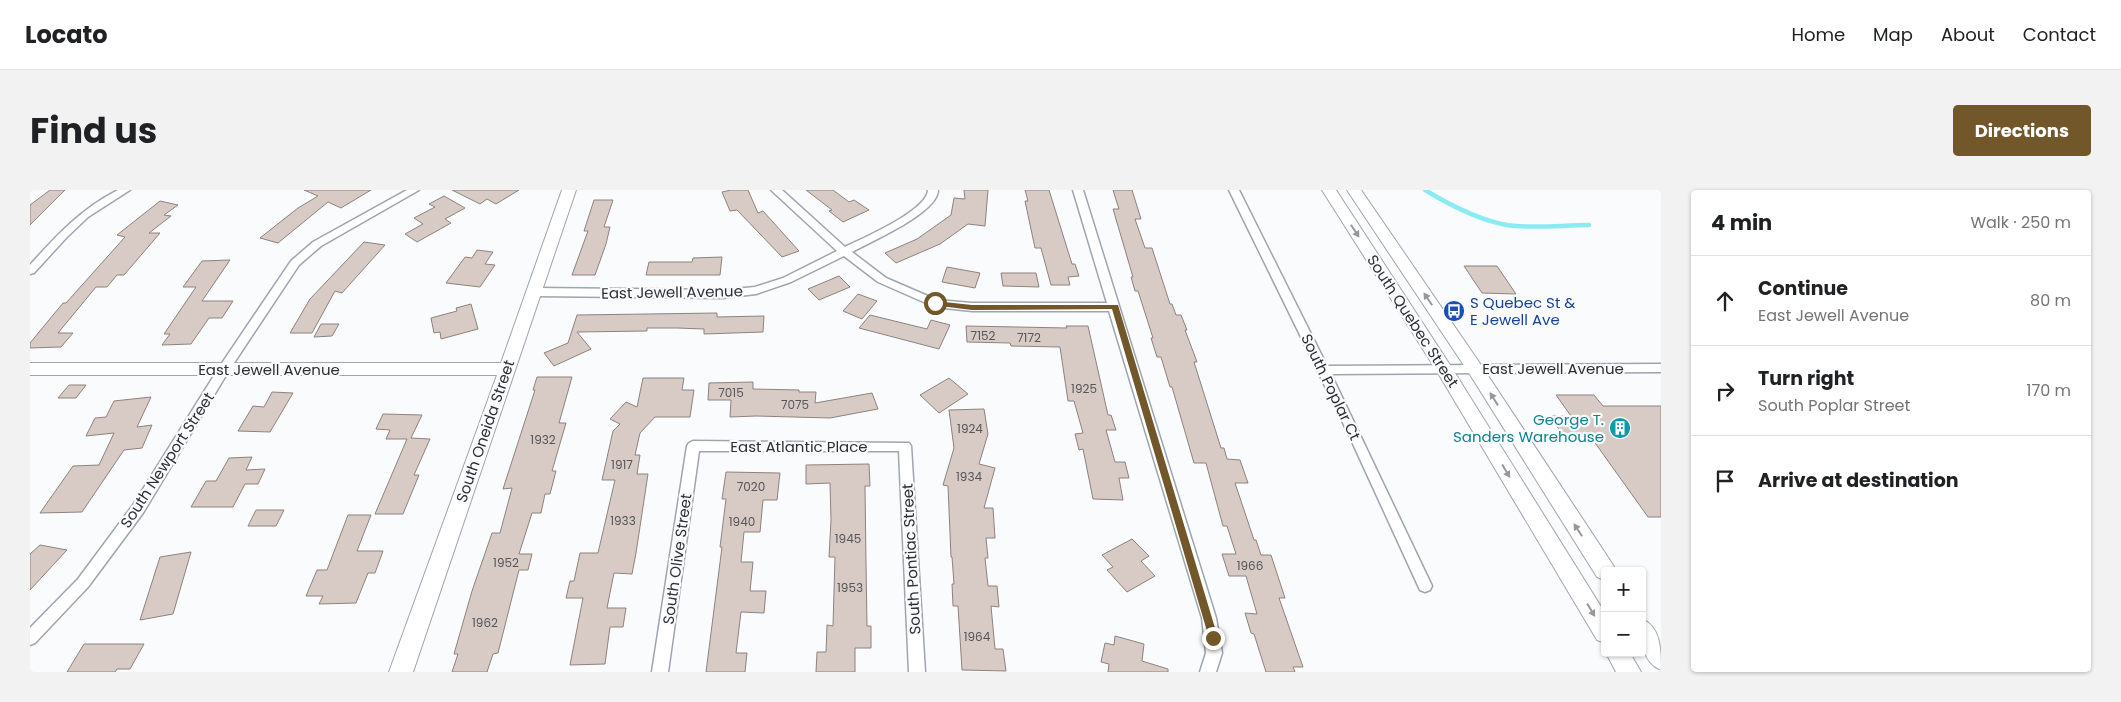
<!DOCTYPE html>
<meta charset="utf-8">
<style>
:root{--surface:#fff;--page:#f2f2f2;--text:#202124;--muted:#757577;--line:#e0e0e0;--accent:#715729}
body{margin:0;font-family:Poppins,sans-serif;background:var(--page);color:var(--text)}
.controls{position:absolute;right:15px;bottom:15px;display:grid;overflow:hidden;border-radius:5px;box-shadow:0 1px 4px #0004}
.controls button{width:45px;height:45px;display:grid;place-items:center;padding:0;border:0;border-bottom:1px solid var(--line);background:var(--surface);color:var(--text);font:25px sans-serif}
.stop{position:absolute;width:15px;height:15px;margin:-11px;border:4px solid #715729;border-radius:50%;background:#fff}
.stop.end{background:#715729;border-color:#fff;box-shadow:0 1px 5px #0008}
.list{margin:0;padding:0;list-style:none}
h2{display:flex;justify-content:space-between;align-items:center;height:65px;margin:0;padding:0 20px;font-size:21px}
h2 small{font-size:16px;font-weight:400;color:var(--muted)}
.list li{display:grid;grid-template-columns:32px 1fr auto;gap:15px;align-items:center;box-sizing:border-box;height:90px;padding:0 20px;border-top:1px solid var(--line)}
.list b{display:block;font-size:19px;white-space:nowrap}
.list p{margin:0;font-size:16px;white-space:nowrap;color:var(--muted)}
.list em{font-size:16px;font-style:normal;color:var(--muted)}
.icon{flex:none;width:28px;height:28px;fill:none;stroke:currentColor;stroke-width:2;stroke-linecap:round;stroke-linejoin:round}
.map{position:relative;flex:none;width:1631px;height:482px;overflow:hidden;border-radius:5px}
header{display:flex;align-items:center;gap:30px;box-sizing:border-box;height:70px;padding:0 25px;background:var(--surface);border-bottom:1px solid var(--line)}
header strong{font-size:24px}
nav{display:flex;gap:28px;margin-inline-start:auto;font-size:18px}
.intro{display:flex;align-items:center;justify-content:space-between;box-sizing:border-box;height:120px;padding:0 30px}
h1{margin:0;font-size:35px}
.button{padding:12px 22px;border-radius:5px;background:var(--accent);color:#fff;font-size:18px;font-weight:700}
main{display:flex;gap:30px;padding:0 30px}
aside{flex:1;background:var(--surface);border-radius:5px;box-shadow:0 1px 4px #0004}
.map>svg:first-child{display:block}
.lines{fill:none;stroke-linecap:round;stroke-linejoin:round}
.stream{stroke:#8bebf3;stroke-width:4.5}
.building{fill:#d8cbc6;stroke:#8e827e}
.street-casing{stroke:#9ea5af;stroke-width:3}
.secondary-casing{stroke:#9ea5af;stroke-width:2}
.street{fill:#fff;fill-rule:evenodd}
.secondary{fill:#fff;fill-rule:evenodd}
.oneway{fill:#969799}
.route{fill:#715729}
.labels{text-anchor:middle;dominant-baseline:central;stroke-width:4.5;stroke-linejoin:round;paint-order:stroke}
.number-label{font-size:12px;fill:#575658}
.street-label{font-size:15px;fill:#2c2f33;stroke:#f9fbfd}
.transit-label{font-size:15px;fill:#164399;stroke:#f9fbfd;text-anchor:start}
.culture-label{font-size:15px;fill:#0d838f;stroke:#f9fbfd;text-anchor:end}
</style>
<header>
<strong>Locato</strong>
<nav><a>Home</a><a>Map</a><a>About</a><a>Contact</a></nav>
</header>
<div class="intro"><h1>Find us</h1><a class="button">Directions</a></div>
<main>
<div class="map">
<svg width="1631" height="482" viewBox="0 0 1631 482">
<rect width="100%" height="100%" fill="#f9fbfd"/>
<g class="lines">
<path class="stream" d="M1395,0C1420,15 1448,30 1477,35C1504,39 1532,35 1559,35"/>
</g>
<path class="building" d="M20,0H35L0,35V15Z
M274,0H341L311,18L298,12L248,53L230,48L268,18L288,6Z
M422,0H489L466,14L457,9L450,14Z
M701,0H718L728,23L733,21L769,61L752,67L707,20L700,21L692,2Z
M776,0H803L819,12L824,10L839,20L813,32L799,21L802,20Z
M934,0H958L955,36L938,34L910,54L866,73L855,63L887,49L921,25L924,8L935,9Z
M995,0H1019L1042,74H1045L1049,86L1038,87L1040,95H1021L1011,58H1005L995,11H998Z
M1083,0H1102L1111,29H1105L1115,58H1122L1140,114H1142L1146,125H1151L1157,140H1155L1167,172H1164L1191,258H1194L1197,269L1210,270L1218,293H1205L1224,350H1226L1231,365H1241L1255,408H1249L1273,477H1263L1265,482H1236L1224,444L1221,443L1215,423L1227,424L1216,386H1199L1192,364H1206L1197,336H1193L1176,273H1164L1142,197H1140L1131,167H1127L1121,148H1123L1108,101H1105L1101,87H1103L1083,19H1089Z
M414,6L435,18L415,29L421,33L387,52L375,44L393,34L384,28L405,17L399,14Z
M564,10H583L574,37H580L576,54L565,85H542L558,41H554Z
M130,11L148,15L134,25L141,26L119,43H130L94,85H87L77,97H66L28,143H43L31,157L0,158V153L33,113H36L95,47L87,45Z
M334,52L355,55L312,103L305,101L282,143H260L280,109Z
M447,60L463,62L455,74L465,75L450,97L416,93L435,67L442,68Z
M692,67L690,85H616L619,72H662L663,68Z
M200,70L172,111H203L192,128H179L161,154L132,155L140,144H134L166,97H153L172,71Z
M1434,76H1467L1486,104L1452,103Z
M917,77L950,83L945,98L912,92Z
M971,83H1006L1009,97L973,96Z
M809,86L820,97L789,110L778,99Z
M828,104L847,111L832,129L813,121Z
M441,114L448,139L411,149L410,142L404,143L401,128L427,121L426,118Z
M687,123V127L734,126L733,142L674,144V139L647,138H617V141L547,142L561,159L524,176L514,163L538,153L547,125Z
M840,125L897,139L901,130L920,135L909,159L829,138Z
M291,134H309L302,146L284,147Z
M936,136L1037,138L1036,136H1058L1078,225H1081L1086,240H1076L1085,272H1095L1099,288H1089L1093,310L1063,309L1053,259L1049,260L1045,244L1053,243L1044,211H1038L1030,157L981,156L980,153L937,152Z
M507,187H542L529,233H536L522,281H526L520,304H515L511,323H502L489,364H502L498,380H489L468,463L463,464L457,482H422L428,464H424L442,401L462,343H470L482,298L473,299L505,200H503Z
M613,188H654L652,200H664L660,227H625L610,243L605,265H610L607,284H618L606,363L602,384L584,383L577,418H596L593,437H580L575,474L540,475L553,408H536L540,391H544L550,363H568L585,290H572L583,241L590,234L580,229L596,212L607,217Z
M919,188L938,204L909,223L890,205Z
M723,192V199L769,200V202H786L785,213L842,203L848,219L800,228L726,226L700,227L701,210H678L679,193Z
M39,195H56L46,208H28Z
M242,202L263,203L240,242L208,241L223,216L234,217Z
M1526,205H1564L1573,216H1631V327H1618L1563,250H1536L1520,226H1541Z
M121,207L107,237L122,235L112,258L94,260L52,322L10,323L43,276L69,275L84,243L56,246L65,228L76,227L84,211Z
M954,219L958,244L949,274L965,278L954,318H963L965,348H956L958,368H955L958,396H967L969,417L961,416L965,459H973L976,481L932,480L928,416H923L922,394H924L922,367H921L918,296L913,295L924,258L919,220Z
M353,224L392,225L381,248L400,249L384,285H389L373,324H345L377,249H356L360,240L346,239Z
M222,267L216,280L235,279L228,294H215L203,317H161L176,291H186L199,268Z
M839,274L840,296H835L836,373L837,436H841V458H825V482H786L787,462H796L797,435L803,436L805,367H799L801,330L800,293L776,294V275Z
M696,282L750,283L747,310H733L730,342H714L711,372H723L720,401H736L734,423L711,422L706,463H717L715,482H676L692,357H690L696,309H692Z
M226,320H254L246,336H218Z
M318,325H341L327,361H353L345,383H338L326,413L289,414L293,406H276L287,380H297Z
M1102,349L1119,366L1111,371L1125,386L1097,402L1077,380L1083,377L1072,365Z
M10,355L37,360L0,400V364Z
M161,362L143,424L110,430L130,367Z
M1085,446L1114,454L1112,471L1138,479V482H1078L1079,474L1071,472L1075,453L1084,455Z
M54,454H114L100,479H87L85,482H37Z"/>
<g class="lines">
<g class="street-casing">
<path id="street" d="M88,0H100L58,27L36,48L4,83L0,84V75C26,46 52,18 88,0Z
M377,0H389L291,56L269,75L198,182L113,323L58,397L5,453L0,455V438L48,389L103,315L190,176L261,71L283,52Z
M741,0H752L815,57C833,48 897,21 898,0H908C908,23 840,52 822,62L856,88L907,110L942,113H1077L1043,0H1053L1186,428L1192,463L1186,482H1170L1176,463L1172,428L1079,121H942L905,117L848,92L814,66L761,92L726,104L692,108L505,106L500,102L505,98L692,100L725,97L753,88L807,61Z
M1199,0H1209L1297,176L1631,174V182L1301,184L1402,396L1400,400L1395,402L1390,400L1318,243Z
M663,251L879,253L881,256L895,482H879L869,261H669L638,482H622L657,256L659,253Z"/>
</g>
<g class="secondary-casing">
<path id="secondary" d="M532,0H546L383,482H359L467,185H0V173H471Z
M1292,0H1306L1420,175L1575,423V453L1567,450L1408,183Z
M1317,0H1331L1451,175L1583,375L1586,381H1575V390L1567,387L1439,183Z
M1612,429C1631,437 1631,460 1631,480C1610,471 1612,448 1612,429Z
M1576,463H1600L1611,482H1586Z"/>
</g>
<use href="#street" class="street"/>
<use href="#secondary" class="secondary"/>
</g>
<defs><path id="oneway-solid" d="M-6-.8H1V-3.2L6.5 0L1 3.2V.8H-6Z" transform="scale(1.25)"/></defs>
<g class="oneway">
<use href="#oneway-solid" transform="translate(1325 41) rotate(57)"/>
<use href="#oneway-solid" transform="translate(1398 109) rotate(-124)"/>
<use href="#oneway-solid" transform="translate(1464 209) rotate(-122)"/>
<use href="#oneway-solid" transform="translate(1476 281) rotate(59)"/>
<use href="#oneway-solid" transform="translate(1548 340) rotate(-123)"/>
<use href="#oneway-solid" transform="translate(1561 420) rotate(59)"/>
</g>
<path class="route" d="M905,111L942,115H1088L1188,448L1187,451H1180L1179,448L1082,119L942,120L902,115V112Z"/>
<defs>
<g id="bus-disc" transform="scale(1.125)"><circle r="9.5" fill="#1a4fb4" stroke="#f9fbfd"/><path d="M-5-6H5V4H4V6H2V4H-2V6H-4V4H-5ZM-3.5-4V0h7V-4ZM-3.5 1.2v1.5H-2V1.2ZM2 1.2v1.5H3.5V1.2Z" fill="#fff"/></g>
<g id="building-disc" transform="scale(1.125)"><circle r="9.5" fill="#0f9aa8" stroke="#f9fbfd"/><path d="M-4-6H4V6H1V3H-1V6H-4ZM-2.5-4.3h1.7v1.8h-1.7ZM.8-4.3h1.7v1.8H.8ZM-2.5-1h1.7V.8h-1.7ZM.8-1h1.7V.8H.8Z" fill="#fff"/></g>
</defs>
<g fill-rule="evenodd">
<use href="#bus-disc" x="1424" y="121"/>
<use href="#building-disc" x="1590" y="238"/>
</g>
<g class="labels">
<g class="number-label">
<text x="953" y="145">7152</text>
<text x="999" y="147">7172</text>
<text x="1054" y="198">1925</text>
<text x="701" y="202">7015</text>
<text x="765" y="214">7075</text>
<text x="940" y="238">1924</text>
<text x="513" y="249">1932</text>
<text x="592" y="274">1917</text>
<text x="939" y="286">1934</text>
<text x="721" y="296">7020</text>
<text x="593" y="330">1933</text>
<text x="712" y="331">1940</text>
<text x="818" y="348">1945</text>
<text x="476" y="372">1952</text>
<text x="1220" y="375">1966</text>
<text x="820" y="397">1953</text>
<text x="455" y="432">1962</text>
<text x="947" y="446">1964</text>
</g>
<g class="street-label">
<text transform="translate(642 102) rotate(-1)">East Jewell Avenue</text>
<text transform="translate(1383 131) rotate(57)">South Quebec Street</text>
<text x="1523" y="178">East Jewell Avenue</text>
<text x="239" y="179">East Jewell Avenue</text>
<text transform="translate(1301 197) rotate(64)">South Poplar Ct</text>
<text transform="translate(455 241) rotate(-71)">South Oneida Street</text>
<text x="769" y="256">East Atlantic Place</text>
<text transform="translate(137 270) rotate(-57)">South Newport Street</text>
<text transform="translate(647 369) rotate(-82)">South Olive Street</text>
<text transform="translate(881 369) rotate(-93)">South Pontiac Street</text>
</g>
<g class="transit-label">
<text x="1440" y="112">S Quebec St &amp;<tspan x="1440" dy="17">E Jewell Ave</tspan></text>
</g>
<g class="culture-label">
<text x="1574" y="229">George T.<tspan x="1574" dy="17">Sanders Warehouse</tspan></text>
</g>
</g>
</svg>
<div class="controls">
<button>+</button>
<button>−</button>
</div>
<div class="stop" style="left:905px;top:113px"></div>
<div class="stop end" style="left:1183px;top:448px"></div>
</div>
<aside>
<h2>4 min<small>Walk · 250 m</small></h2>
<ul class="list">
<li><svg class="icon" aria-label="ahead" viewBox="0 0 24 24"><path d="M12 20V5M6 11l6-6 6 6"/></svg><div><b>Continue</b><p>East Jewell Avenue</p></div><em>80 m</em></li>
<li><svg class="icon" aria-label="right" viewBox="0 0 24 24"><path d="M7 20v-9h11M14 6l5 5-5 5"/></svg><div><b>Turn right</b><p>South Poplar Street</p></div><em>170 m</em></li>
<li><svg class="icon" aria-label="arrive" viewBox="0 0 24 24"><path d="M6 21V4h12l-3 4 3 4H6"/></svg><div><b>Arrive at destination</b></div></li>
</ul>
</aside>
</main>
